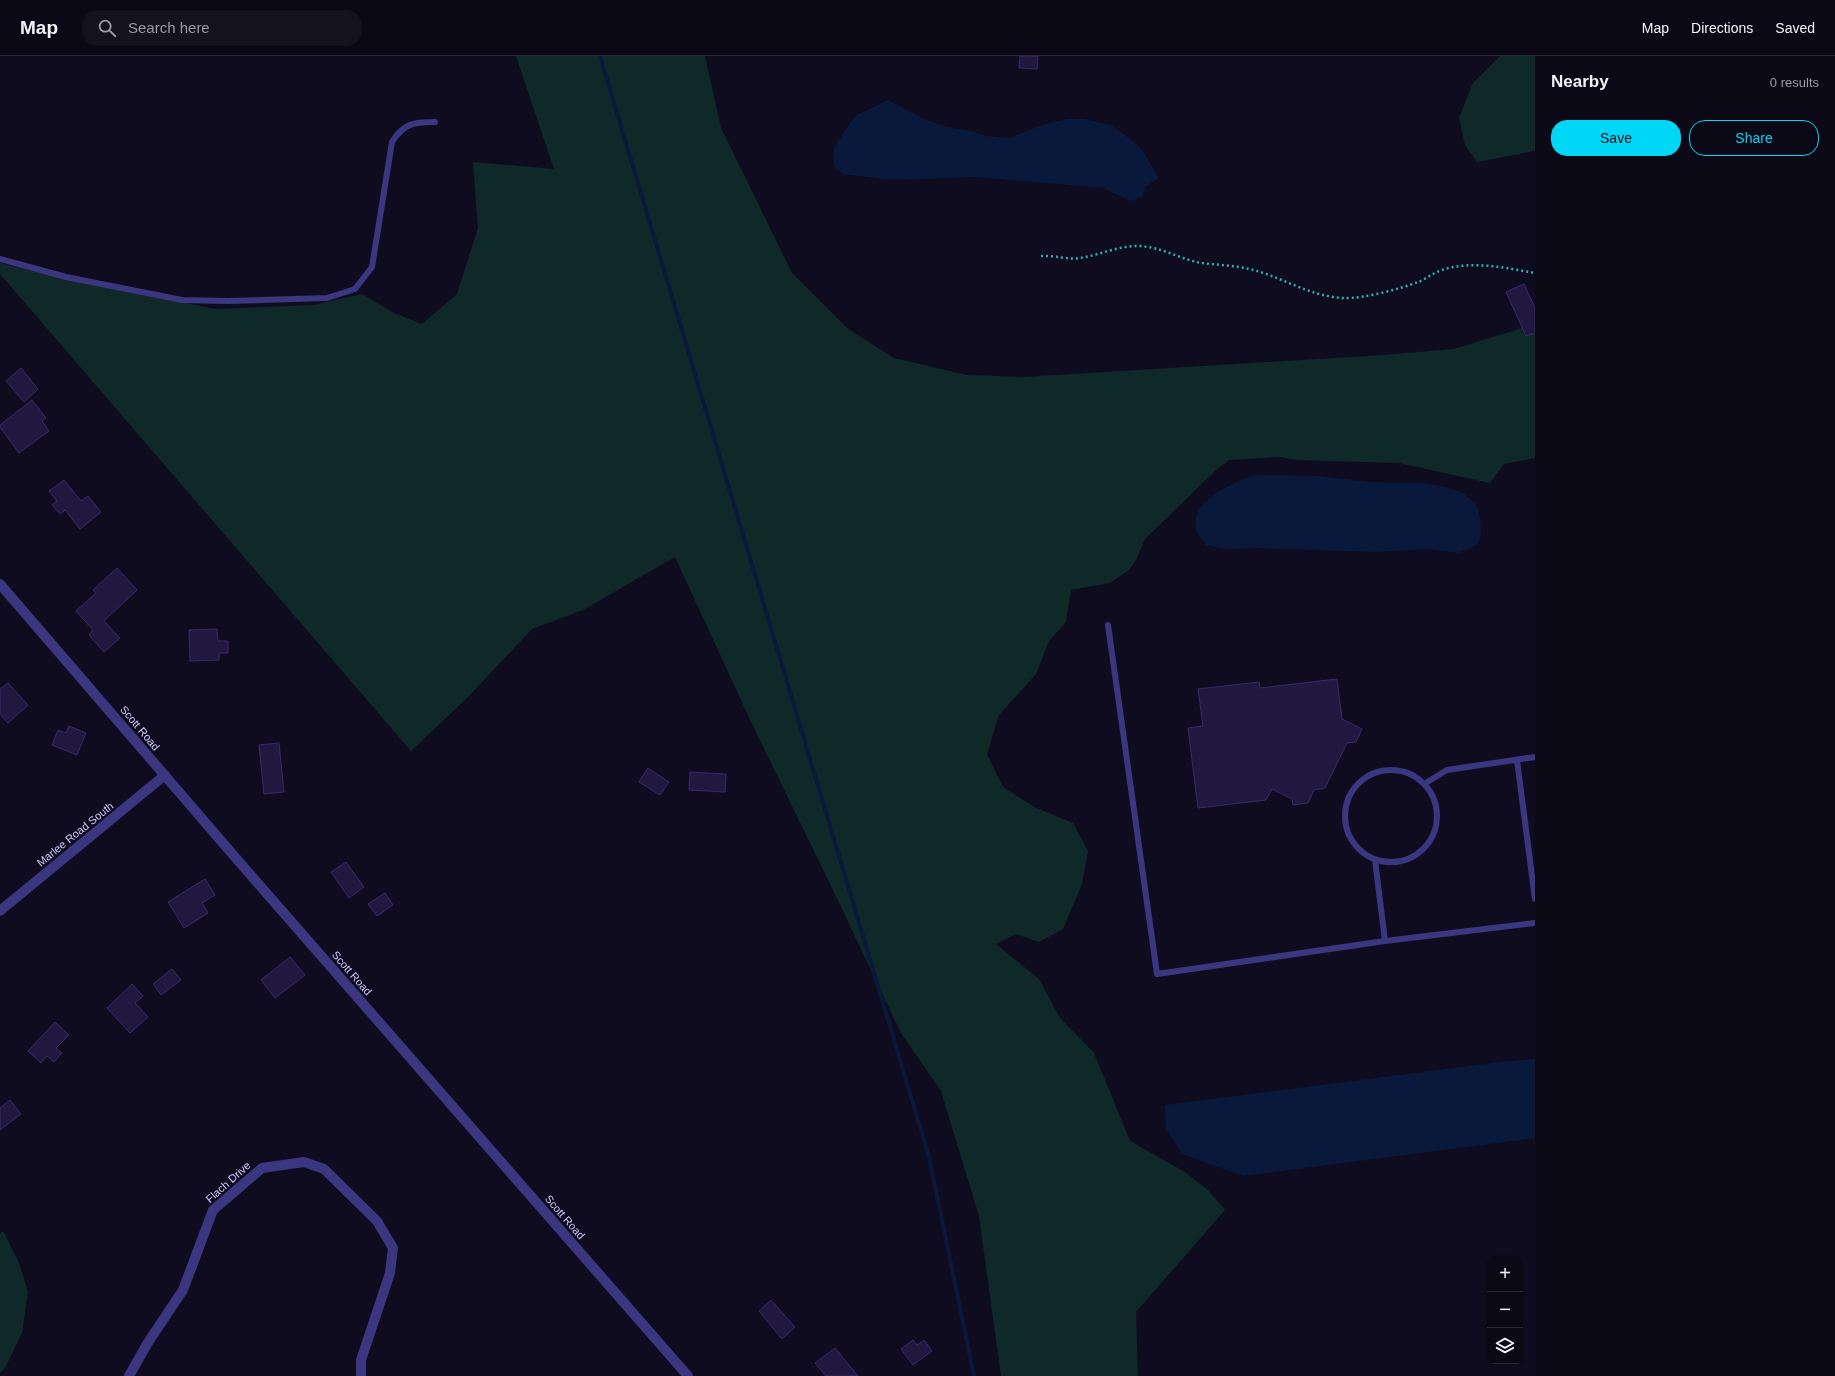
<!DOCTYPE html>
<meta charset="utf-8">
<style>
:root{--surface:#0c0917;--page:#151220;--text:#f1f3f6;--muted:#9a9aa1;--line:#2c2a36;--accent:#00d6f5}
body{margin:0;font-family:Arial,sans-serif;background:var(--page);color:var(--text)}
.controls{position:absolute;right:12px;bottom:12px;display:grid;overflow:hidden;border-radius:8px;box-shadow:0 1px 3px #0004}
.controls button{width:36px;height:36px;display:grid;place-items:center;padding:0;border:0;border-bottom:1px solid var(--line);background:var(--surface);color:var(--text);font:20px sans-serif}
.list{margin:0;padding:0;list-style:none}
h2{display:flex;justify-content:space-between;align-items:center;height:52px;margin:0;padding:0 16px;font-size:17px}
h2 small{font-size:13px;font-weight:400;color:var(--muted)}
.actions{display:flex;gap:8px;padding:12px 16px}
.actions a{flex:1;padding:9px 0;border:1px solid var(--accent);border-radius:16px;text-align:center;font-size:14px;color:var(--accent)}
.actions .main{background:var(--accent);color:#111}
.icon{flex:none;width:22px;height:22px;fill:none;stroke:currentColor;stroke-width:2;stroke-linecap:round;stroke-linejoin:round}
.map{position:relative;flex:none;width:1535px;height:1320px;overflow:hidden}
header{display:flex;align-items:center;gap:24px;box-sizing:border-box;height:56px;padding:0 20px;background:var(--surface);border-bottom:1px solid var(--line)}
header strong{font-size:19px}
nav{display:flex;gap:22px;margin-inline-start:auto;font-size:14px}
.search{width:280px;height:36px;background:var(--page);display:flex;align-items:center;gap:10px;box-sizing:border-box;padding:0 14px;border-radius:16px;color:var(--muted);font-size:15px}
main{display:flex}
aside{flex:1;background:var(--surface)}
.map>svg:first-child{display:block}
.green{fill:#0f2929}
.water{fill:#08193c}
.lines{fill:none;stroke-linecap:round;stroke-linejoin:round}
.stream{stroke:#08193c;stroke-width:4}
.building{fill:#211840;stroke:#38296d}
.path{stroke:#2bb2ae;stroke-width:2.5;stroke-dasharray:2 3;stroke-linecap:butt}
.lane{stroke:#3a367f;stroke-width:6}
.street{stroke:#3a367f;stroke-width:10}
.labels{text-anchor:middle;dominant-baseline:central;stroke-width:3.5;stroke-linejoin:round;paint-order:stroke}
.street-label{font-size:11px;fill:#d1caff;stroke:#100c1f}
</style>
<header>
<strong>Map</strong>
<div class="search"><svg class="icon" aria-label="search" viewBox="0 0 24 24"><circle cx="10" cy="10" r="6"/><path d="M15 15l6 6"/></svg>Search here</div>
<nav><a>Map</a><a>Directions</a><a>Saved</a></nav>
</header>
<main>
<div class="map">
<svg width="1535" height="1320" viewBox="0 0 1535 1320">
<rect width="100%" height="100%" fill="#100c1f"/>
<path class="green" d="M516,0H705L721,72L792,217L848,273L894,302L967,319L1023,321L1384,299L1454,293L1535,268V402L1504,408L1490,427L1399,407L1296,404L1280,401L1229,404L1216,414L1145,483L1136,504L1129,514L1110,527L1071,534L1066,566L1049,585L1036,618L999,659L987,698L1003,731L1034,751L1073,767L1088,795L1082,828L1063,873L1039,886L1016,878L996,888L1039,923L1060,962L1094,997L1130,1085L1183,1115L1208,1134L1225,1154L1136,1256L1138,1320H1001L979,1160L941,1035L901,977L833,834L754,672L675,501L583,554L532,573L467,642L411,695L0,218V207L97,230L216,253L313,249L362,238L394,257L422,268L457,238L478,172L473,106L554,113Z
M1500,0H1535V95L1477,106L1465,89L1459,62L1473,27Z
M3,1175L19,1207L28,1236L22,1277L5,1312L0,1317V1178Z"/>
<path class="water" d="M888,44L923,63L947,71L971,75L987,80L1009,82L1045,68L1067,63H1085L1111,69L1133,85L1143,95L1159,122L1145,131L1143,140L1131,145L1103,132L976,121L893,124L842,118L835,111L833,105L834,91L855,60Z
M1254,419L1318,420L1370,426L1421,427L1446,431L1463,437L1476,448L1480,461L1481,479L1479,487L1471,492L1458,497L1430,493L1376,496L1256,492L1225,493L1206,489C1203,485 1199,480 1197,476C1186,446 1233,427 1254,419Z
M1535,1003V1082L1243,1120L1182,1098L1166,1072L1165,1049L1501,1006Z"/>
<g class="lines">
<path class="stream" d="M600,0L929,1101L974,1320"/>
</g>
<path class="building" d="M1020,0H1038L1037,13L1019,12Z
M1524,228L1535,252V277L1526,280L1506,236Z
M21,312L38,333L24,346L6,325Z
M32,344L46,362L42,365L49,375L19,397L0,371V369Z
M64,424L81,445L88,440L101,456L80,473L65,454L60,458L52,449L57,445L49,435Z
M117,512L137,534L104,565L120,582L104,596L89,579L93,574L76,555L96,537L93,534Z
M217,573L218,585H228V597H219V604L190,605L189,574Z
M1337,623L1342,663L1362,673L1356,686L1347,687L1325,732L1314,734L1308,747L1293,749L1292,743L1272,733L1266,744L1198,752L1188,672L1203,670L1198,633L1259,626L1260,632Z
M8,627L28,649L8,667L0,658V633Z
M69,670L86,677L77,699L52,689L58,674L66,677Z
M279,687L284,736L264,738L259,689Z
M648,712L669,726L660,739L639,726Z
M690,716L726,718L725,736L689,734Z
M346,806L364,831L349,842L331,816Z
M205,823L215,839L202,847L208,857L184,872L168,846Z
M385,837L393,849L377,860L368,848Z
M290,901L305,919L275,942L261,924Z
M172,913L181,924L161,939L153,928Z
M132,928L143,940L135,947L148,961L130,977L107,952Z
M55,966L69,979L56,992L62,997L54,1006L47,1000L41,1007L28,995Z
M10,1044L21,1058L0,1074V1052Z
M771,1244L795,1271L782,1283L759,1255Z
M913,1284L917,1289L924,1284L932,1295L913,1309L901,1293Z
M835,1292L858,1320H826L815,1307Z"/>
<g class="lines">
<path class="path" d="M1041,200C1054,199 1068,204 1080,202C1100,199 1120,189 1140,190C1161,191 1180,203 1201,207C1217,209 1233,209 1249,213C1281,220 1310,241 1344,242C1362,243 1400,233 1418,226C1426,223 1433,217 1442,214C1471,204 1506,212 1535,217"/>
<path class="lane" d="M0,203L66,221L182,244L228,245L327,242L355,233L372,211L392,86C404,67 414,66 435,66
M1108,569L1157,918L1385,885L1375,804
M1517,704L1535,843
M1345 760a46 46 0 1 1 92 0a46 46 0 1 1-92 0Z
M1424,728L1447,714L1535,701
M1385,885L1535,867"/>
<path class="street" d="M0,528L241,808L688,1320
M0,855L165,719
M129,1320L147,1288L183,1234L213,1154L262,1112L304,1106L324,1113L377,1165L393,1192L390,1217L361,1304V1320"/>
</g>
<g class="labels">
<g class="street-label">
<text transform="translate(140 672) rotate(50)">Scott Road</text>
<text transform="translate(75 778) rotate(-39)">Marlee Road South</text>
<text transform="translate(352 917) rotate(49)">Scott Road</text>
<text transform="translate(228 1126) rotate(-42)">Flach Drive</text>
<text transform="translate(565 1161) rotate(49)">Scott Road</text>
</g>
</g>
</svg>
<div class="controls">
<button>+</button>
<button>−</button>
<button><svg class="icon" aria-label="layers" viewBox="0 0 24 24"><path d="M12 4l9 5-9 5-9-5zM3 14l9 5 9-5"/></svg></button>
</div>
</div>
<aside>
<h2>Nearby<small>0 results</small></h2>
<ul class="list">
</ul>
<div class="actions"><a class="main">Save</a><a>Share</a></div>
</aside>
</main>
